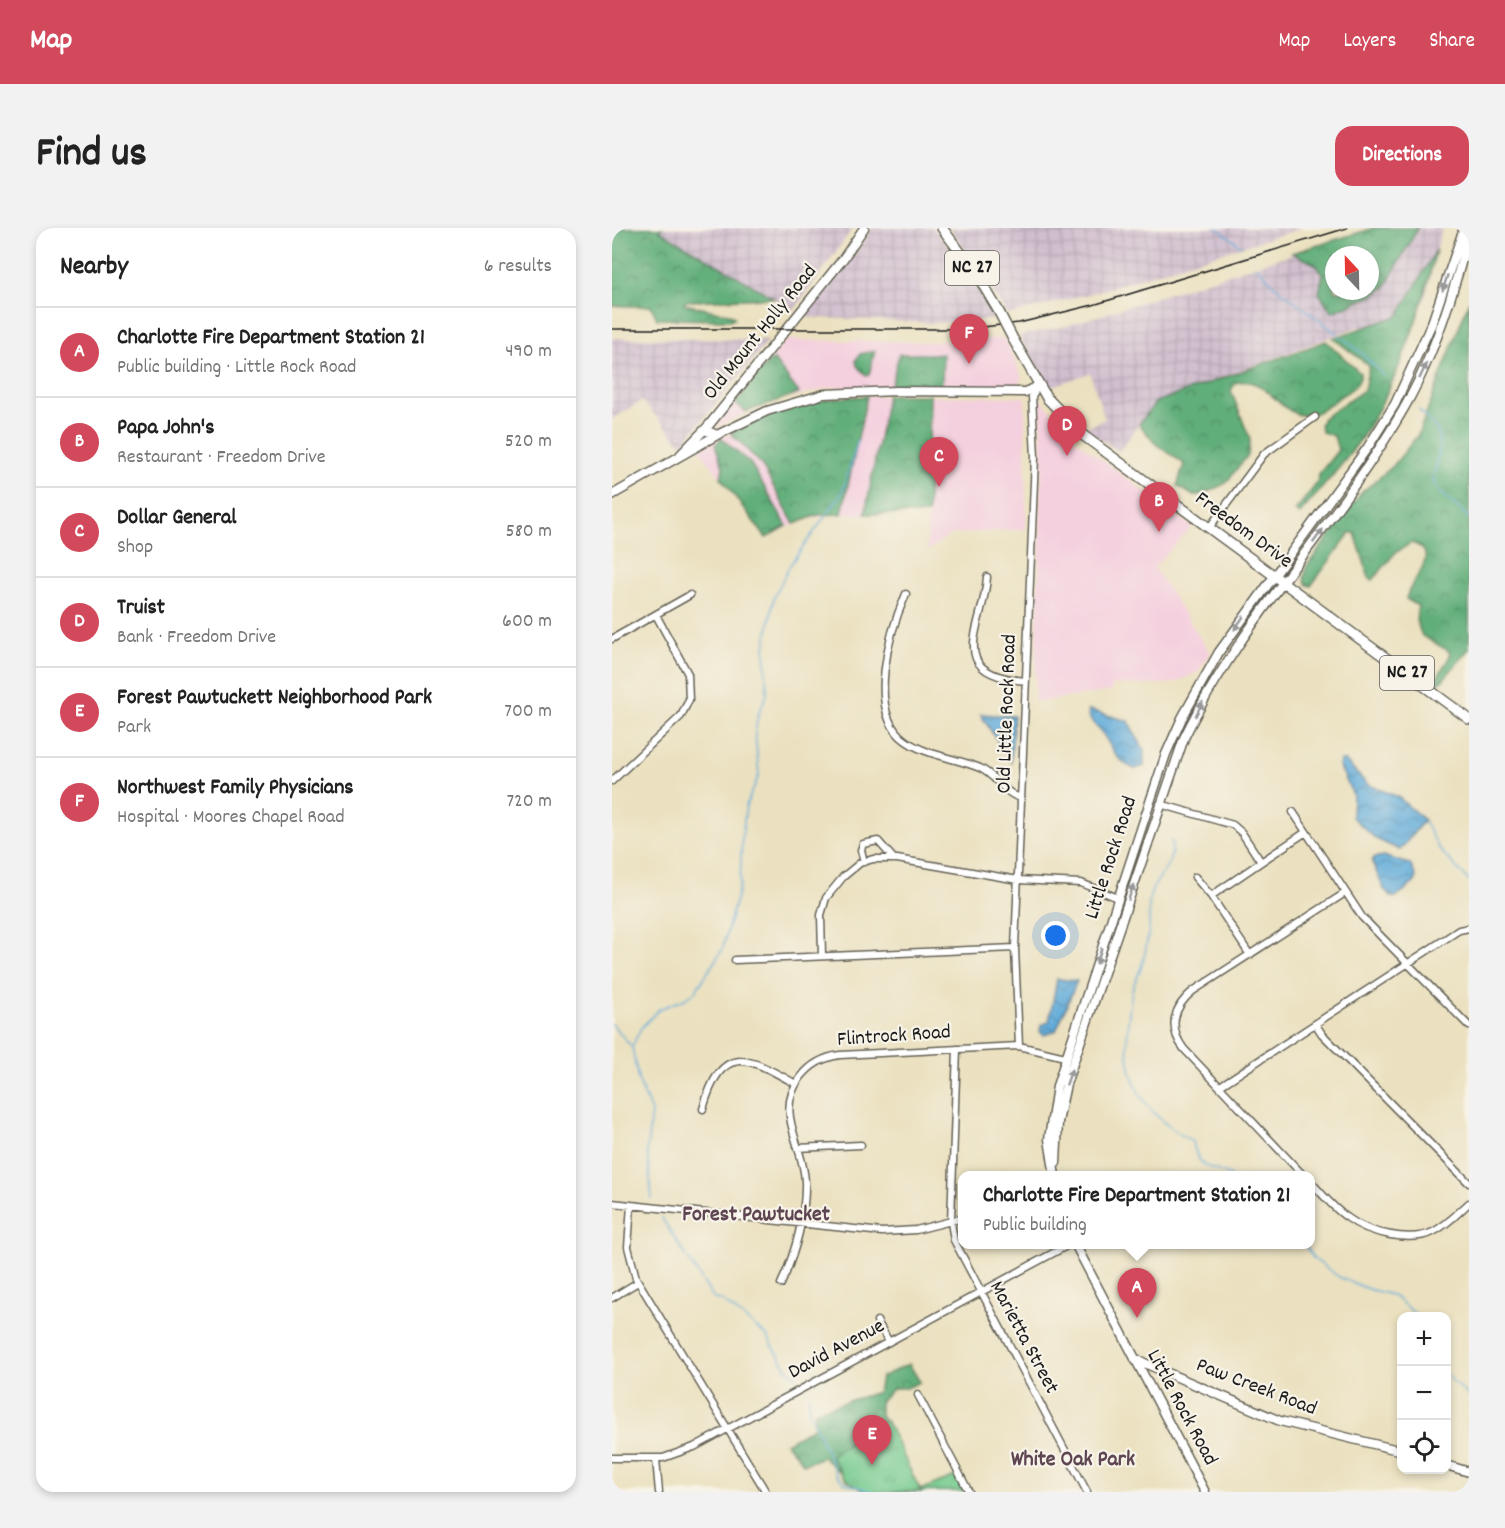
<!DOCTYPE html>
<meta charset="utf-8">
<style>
:root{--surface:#fff;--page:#f2f2f2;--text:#222;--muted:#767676;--line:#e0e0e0;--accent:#d1495b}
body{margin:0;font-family:Dekko,sans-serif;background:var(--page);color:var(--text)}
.controls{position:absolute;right:18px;bottom:18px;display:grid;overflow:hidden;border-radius:12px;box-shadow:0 3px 9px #0003}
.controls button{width:54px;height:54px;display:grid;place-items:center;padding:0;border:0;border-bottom:2px solid var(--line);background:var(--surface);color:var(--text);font:30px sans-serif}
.compass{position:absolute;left:713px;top:18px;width:54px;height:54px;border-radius:50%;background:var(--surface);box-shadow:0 3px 9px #0003;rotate:338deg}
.you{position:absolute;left:444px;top:708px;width:21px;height:21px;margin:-15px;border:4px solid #fff;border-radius:50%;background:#1a73e8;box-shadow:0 0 0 9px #1a73e833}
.badge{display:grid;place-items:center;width:39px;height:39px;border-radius:50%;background:var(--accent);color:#fff;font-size:20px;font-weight:700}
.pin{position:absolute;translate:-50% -50px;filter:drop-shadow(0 2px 3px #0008)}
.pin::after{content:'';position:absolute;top:32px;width:21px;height:18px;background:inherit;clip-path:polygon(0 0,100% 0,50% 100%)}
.popup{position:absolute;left:346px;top:943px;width:357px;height:78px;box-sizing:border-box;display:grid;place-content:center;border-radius:12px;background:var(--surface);filter:drop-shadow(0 2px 4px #0005);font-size:20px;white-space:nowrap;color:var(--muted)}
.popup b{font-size:22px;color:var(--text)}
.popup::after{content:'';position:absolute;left:50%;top:100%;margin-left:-12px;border:12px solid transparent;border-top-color:var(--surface)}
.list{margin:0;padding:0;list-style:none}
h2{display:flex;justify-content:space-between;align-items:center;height:78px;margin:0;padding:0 24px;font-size:26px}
h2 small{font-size:20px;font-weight:400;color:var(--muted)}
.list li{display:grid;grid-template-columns:39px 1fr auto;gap:18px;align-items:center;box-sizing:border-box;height:90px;padding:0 24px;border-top:2px solid var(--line)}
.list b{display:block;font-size:22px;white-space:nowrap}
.list p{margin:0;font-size:20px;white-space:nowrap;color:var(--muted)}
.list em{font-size:20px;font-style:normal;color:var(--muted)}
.icon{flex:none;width:33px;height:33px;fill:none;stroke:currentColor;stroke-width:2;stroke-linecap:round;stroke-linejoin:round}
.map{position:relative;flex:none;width:857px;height:1264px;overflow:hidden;border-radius:18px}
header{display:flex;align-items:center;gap:36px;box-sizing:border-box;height:84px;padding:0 30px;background:var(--accent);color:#fff}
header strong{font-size:28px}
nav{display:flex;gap:33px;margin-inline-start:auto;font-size:21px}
.intro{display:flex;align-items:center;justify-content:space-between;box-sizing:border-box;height:144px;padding:0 36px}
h1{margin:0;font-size:42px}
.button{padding:15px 27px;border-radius:18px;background:var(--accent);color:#fff;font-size:21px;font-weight:700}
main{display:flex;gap:36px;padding:0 36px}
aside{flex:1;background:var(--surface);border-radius:18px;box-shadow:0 3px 9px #0003}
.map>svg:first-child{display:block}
.built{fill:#f4cfde}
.industrial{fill:url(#industrial-grid);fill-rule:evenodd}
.forest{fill:url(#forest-crowns);stroke:#3e654a;stroke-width:1.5;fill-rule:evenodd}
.park{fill:url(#park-tufts);stroke:#487355;stroke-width:1.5}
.water{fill:url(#water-waves);stroke:#3e647a;stroke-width:1.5}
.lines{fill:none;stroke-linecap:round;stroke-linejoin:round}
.stream{stroke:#61abd9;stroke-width:1.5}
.street-casing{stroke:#646155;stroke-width:9}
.secondary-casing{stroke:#646155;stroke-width:11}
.primary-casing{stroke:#646155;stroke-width:12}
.street{stroke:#fff;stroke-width:6}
.secondary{stroke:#fff;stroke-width:8}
.primary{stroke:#fff;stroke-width:9}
.rail{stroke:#1c1c1c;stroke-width:1.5}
.primary-bridge-casing{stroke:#646155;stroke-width:12;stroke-linecap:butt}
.primary-bridge{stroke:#fff;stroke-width:9}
.oneway{fill:#999}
.labels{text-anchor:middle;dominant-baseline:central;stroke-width:4.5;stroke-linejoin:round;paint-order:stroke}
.shield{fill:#f7f3e8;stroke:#5e5c59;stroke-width:1.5}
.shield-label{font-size:20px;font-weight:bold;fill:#1c1c1c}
.street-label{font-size:21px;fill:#1c1c1c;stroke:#f7f3e8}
.neighbourhood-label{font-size:22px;font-weight:bold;fill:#5e4552;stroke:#f7f3e8}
</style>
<header>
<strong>Map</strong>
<nav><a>Map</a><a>Layers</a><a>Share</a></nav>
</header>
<div class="intro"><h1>Find us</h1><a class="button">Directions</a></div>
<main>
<aside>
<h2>Nearby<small>6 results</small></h2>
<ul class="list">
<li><span class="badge">A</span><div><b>Charlotte Fire Department Station 21</b><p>Public building · Little Rock Road</p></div><em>490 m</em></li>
<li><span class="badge">B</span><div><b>Papa John's</b><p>Restaurant · Freedom Drive</p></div><em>520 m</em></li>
<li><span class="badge">C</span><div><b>Dollar General</b><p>Shop</p></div><em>580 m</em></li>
<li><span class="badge">D</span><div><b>Truist</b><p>Bank · Freedom Drive</p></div><em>600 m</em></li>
<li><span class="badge">E</span><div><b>Forest Pawtuckett Neighborhood Park</b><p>Park</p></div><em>700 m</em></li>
<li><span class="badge">F</span><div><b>Northwest Family Physicians</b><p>Hospital · Moores Chapel Road</p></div><em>720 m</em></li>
</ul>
</aside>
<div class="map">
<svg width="857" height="1264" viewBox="0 0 857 1264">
<defs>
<pattern id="industrial-grid" width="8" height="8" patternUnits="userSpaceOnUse" patternTransform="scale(1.5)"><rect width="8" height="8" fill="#d0bdce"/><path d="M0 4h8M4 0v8" fill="none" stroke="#b2a2b0"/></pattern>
<pattern id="forest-crowns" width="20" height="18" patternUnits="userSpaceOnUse" patternTransform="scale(1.5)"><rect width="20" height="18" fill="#60ae79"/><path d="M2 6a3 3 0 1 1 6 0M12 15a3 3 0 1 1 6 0" fill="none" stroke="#4e8d62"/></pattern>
<pattern id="park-tufts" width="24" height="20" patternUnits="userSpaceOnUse" patternTransform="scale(1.5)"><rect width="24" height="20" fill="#75ca8e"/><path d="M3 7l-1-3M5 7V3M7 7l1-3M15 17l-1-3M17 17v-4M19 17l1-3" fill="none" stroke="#65ad7a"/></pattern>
<pattern id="water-waves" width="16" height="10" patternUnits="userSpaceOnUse" patternTransform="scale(1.5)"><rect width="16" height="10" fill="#61abd9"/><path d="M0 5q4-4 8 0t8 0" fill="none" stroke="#4f8aaf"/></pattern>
</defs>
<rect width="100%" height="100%" fill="#f7f3e8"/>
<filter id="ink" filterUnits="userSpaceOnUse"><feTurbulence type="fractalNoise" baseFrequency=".0167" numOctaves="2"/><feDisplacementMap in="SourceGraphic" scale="12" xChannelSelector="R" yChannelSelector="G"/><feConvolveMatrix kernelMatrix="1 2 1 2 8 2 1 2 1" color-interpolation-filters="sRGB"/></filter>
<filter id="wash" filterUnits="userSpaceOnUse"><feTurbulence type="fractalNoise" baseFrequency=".008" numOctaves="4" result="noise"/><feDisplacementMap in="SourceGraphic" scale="24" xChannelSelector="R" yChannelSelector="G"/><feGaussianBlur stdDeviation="1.35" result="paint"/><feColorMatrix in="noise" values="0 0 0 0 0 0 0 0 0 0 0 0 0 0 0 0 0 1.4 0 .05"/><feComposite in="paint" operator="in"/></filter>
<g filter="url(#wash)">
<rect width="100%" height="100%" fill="#ebe1c0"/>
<path class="built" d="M393,110L410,150L404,157L220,159L159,174L102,200L174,112L321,114Z
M255,168L413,169L414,301L339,306L315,323L316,286H221L191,292L154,310L87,221L139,195Z
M428,170L465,213L580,299L542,339L598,425L586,444L563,455L532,457L500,456V463L423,474L430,229Z"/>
<path class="industrial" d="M0,0H241L182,82L42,5Z
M260,0H322L361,51L382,91L323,95L191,89L243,26Z
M338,0H690L480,65L396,87Z
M762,0H830L813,69L794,122L777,162L745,198L763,112L748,98L544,174L507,223L471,201L493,191L478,145L436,160L407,108L454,98ZM722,27H758V63H722Z
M0,110L157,112L70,216L30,173L0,191Z"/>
<path class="forest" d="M0,0H50L48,3L162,70L74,73L72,76L121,87L123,90L117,92L45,91L39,78H0Z
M762,0H806L773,59L762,67L720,84L707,65L711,45L703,36L680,25ZM722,27H758V63H722Z
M824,22C809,85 788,148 754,203C736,232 710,259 688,286L683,283L706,254L707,246L726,222L722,208L710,204L708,197L711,190L752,162L757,138L721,110L786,88Z
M857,73V421L831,452L825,456L823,453L838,428L837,423L810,408L804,392L806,378L794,371C796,354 833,324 799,315L783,325L761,352L757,350L743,305H738L699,358L695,357L692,351L694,339L750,264L781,238L806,207Z
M714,113L748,145C749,156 740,161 732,166C723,172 708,186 697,187C669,192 654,144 623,155L619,163L638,211L636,227L613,256L589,267H580L565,258L572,236L544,216L527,196L544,174Z
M263,123L257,147L254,148L245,138L244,132L248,126Z
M287,126H331L330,157H279Z
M162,132L187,165L134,184L123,175L156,134Z
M275,167H318L316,286H253Z
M255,168L230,286L206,287L182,296L149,236L119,205C163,182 204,169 255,168Z
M109,210L139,236L175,298L154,310L109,250L111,239L103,217Z
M297,1136L308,1154L295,1160H282L268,1174V1187L309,1264C259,1264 248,1264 211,1229L192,1236L174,1215L202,1199L203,1183L266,1164L269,1149Z"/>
<path class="park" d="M274,1192L308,1262L346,1247L354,1263L253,1264L232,1250L219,1227Z"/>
<path class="water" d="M477,482L516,493L532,522V538L523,541C503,533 502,522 491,506C486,499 479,495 476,487Z
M369,486L402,488L399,534L370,489Z
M729,533H733L755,556L786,569L812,592L788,622L764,611L740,589L741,567L727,537Z
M771,628L798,636L804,649L803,654L784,669H779L772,661L760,634L762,630Z
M445,751L465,753L444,803L432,807L428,804L429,797L437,794Z"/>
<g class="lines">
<path class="stream" d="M605,0L629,18
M643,37L662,57L746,122L772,148
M807,182L825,201L828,218L821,253L827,263L857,290
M812,593L827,621L857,653
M559,612C565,635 546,646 539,665C535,676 538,690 537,702C535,712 534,723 531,733C529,744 522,753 520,763C509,834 513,876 581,914C587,943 596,937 619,948
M0,796L20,819L26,851L39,884L35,922L40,971
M20,819L29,800L47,781L73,771L83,764L110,722L128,657L130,608L134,578L147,547L143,505L146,487L155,466L153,420L162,369L178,337L230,265L246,213
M49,989L102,1071L109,1072L154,1107L176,1142L185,1149
M692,1016L702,1031L727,1049L756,1061L780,1067L806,1088
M834,1145L842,1155L857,1168
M197,1168V1183L225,1248L233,1255L262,1264"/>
</g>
</g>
<g filter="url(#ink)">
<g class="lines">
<g class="street-casing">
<path id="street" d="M597,300L652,226L703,189
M375,349C372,400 330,446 414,453
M294,366C278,402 253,485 294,513C316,528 344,530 368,540C383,547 394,567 409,570
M0,411L78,367
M0,553L69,488L77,472L76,446L44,387
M548,576L621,597L630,605L649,634L694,604
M681,584L750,689L857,798
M252,634L249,622L251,616L266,613L282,631
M583,649L599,668
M210,727L209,687L214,670L231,649L248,635L261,631H285L406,652L469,655L506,670
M638,727L599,668L649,634
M123,732L403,720
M704,797L710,806L857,955
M407,818L403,720L423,229L420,168L426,158
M345,821L339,994L342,1012L475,1264
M608,858L847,702L857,700
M91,881C110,815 134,828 184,856
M185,920L249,917
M692,948L572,821C556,800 561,779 581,763L733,665
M699,954C711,967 722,981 736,990C756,1005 798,1015 821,1004C835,997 846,985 857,975
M0,975L270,1004L304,1002L351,990
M19,977L16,1019L24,1050L154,1264
M169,1056C183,1026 194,987 193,954C192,916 161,884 189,849C199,836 213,829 228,827L407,818L453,829
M0,1070L26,1054
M265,1093L277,1114
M306,1167L357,1264
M0,1230H51L82,1219L458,1016
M44,1231L47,1264"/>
</g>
<g class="secondary-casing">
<path id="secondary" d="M93,202L105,207L155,183L212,166L284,163L413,164L427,158
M68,227L97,197L231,31L252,0
M0,267L105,207
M444,935L446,894L454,856L572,510C630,391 725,296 791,182C815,141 831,96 844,52C849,37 852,22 857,8
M443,948L437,911L445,858L533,589L554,526L570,490L607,424L756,219L783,176L820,95L852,0
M463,1016L593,1264
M523,1131L668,1193L790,1223
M834,1237L857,1244"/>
</g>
<g class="primary-casing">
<path id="primary" d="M330,0L364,45L386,82
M401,111L435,170L472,208L857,491"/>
</g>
<use href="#street" class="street"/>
<use href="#secondary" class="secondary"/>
<use href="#primary" class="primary"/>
<path class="rail" d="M0,101H352L407,95L481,77L735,0"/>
<g class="primary-bridge-casing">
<path id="primary-bridge" d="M386,82L401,111"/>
</g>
<use href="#primary-bridge" class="primary-bridge"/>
</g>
<defs><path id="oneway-solid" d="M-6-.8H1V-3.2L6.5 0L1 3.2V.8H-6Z" transform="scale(1.5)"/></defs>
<g class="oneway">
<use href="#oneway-solid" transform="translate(833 55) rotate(108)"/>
<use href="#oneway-solid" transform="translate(811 143) rotate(-65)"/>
<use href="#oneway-solid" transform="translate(706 308) rotate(-54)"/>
<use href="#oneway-solid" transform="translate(627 395) rotate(125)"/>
<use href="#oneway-solid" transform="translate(587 481) rotate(-64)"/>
<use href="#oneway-solid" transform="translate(519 664) rotate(-72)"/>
<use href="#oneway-solid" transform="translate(487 728) rotate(108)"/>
<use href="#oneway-solid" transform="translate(457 849) rotate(-71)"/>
</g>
</g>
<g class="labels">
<g class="shield">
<rect x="333" y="23" width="54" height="34" rx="4.5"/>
<rect x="768" y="428" width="54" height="34" rx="4.5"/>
</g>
<g class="shield-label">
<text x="360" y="40">NC 27</text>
<text x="795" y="445">NC 27</text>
</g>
<g class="street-label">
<text transform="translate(149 105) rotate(-51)">Old Mount Holly Road</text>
<text transform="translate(631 303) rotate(36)">Freedom Drive</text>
<text transform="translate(396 486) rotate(-88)">Old Little Rock Road</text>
<text transform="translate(500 630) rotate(-72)">Little Rock Road</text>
<text transform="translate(282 809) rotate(-4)">Flintrock Road</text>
<text transform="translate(411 1110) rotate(62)">Marietta Street</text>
<text transform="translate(225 1122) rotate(-28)">David Avenue</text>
<text transform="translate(644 1160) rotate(21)">Paw Creek Road</text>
<text transform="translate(569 1180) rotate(62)">Little Rock Road</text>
</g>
<g class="neighbourhood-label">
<text x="144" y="987">Forest Pawtucket</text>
<text x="461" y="1232">White Oak Park</text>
</g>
</g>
</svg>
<div class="controls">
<button>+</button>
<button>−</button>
<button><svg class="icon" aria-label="locate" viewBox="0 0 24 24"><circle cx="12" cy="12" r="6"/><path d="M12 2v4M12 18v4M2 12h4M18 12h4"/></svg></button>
</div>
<svg class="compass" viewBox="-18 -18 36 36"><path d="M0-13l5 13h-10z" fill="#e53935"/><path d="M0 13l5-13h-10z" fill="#767676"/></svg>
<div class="you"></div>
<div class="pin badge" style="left:525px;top:1090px">A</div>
<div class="popup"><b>Charlotte Fire Department Station 21</b>Public building</div>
<div class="pin badge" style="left:547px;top:304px">B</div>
<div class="pin badge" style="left:327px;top:259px">C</div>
<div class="pin badge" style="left:455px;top:228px">D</div>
<div class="pin badge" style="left:260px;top:1237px">E</div>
<div class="pin badge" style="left:357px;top:136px">F</div>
</div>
</main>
